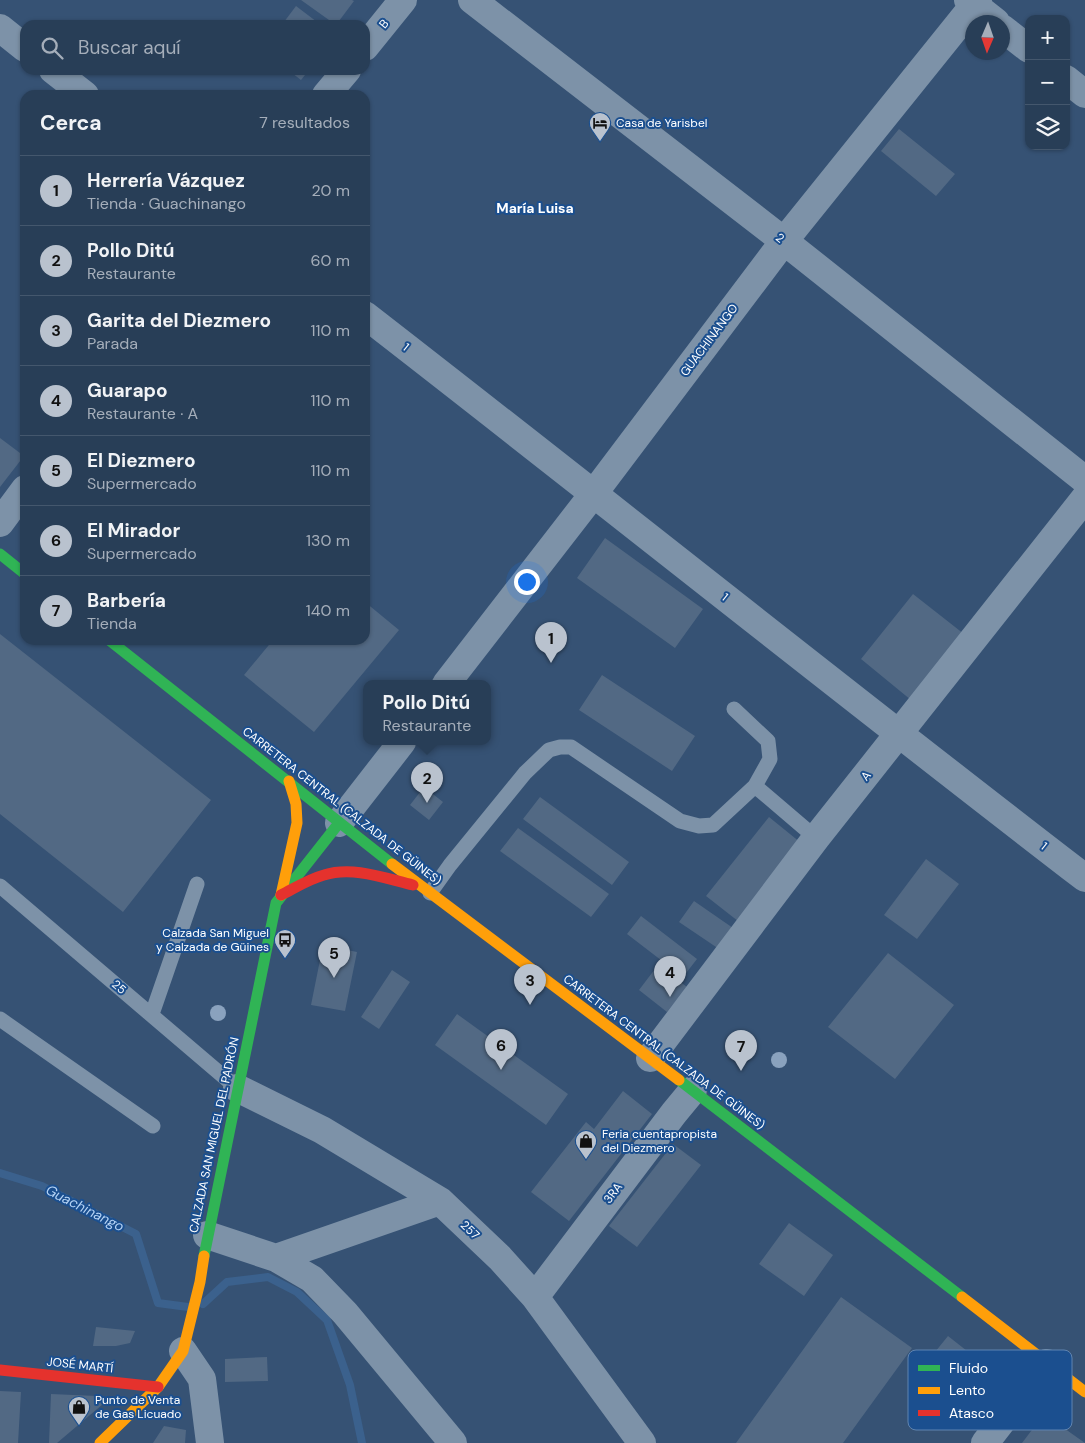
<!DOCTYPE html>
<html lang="es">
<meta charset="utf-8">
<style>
:root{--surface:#283e57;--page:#30455d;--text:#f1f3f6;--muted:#a5aeba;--line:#44576d;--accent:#b9c2ce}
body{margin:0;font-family:"DM Sans",sans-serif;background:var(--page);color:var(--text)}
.controls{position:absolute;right:15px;top:15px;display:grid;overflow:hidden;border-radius:10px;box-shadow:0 1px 4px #0004}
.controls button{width:45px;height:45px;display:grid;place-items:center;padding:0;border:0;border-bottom:1px solid var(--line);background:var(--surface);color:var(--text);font:25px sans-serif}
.compass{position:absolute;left:965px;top:15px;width:45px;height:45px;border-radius:50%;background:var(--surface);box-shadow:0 1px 4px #0004;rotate:182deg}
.you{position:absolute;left:526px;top:581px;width:18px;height:18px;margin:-12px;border:4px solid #fff;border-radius:50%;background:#1a73e8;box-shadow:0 0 0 8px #1a73e833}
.badge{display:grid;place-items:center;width:32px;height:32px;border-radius:50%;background:var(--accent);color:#111;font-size:16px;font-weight:700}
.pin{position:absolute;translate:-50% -41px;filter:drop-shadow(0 1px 2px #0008)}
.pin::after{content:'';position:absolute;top:26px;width:18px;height:15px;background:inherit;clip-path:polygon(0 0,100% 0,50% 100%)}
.popup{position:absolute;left:363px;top:680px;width:128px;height:65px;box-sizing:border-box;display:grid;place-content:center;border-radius:10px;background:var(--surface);filter:drop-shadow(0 1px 4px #0005);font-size:16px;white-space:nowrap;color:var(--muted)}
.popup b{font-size:19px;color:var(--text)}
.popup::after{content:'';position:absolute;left:50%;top:100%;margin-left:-10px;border:10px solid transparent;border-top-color:var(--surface)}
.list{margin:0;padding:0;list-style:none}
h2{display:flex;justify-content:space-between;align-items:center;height:65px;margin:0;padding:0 20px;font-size:21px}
h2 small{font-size:16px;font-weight:400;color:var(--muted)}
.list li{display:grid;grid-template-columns:32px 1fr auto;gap:15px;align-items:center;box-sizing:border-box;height:70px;padding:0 20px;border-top:1px solid var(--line)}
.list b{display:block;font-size:19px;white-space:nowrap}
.list p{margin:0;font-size:16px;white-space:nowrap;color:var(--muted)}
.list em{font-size:16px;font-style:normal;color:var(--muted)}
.icon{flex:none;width:28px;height:28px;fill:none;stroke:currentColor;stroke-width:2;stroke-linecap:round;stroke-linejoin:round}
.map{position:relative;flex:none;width:1085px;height:1443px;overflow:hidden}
.search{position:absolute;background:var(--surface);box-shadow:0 1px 4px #0004;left:20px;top:20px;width:350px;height:55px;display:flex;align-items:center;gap:12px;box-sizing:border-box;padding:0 18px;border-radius:15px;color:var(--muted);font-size:19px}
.panel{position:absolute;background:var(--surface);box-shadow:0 1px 4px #0004;left:20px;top:90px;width:350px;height:555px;border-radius:15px}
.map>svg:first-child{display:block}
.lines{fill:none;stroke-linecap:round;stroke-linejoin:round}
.stream{stroke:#3b618d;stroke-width:8}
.building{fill:#526984}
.lane{stroke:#7d92a8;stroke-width:15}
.street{stroke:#7d92a8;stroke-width:28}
.fast{stroke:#30b455;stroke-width:11}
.slow{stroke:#ff9f0a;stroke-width:11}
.jam{stroke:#e5322d;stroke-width:11}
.tree{fill:#8aa2be}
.labels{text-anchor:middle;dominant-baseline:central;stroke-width:4;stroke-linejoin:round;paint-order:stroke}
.street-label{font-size:12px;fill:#fff;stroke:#1b4f8f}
.poi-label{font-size:12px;fill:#fff;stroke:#1b4f8f;text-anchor:start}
.neighbourhood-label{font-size:14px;font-weight:bold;fill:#fff;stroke:#1b4f8f}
.water-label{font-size:14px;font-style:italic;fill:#b5d3f5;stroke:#1b4f8f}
.key{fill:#1b4f8f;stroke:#5f84b1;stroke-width:1}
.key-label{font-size:14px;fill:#fff}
</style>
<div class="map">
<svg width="1085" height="1443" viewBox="0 0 1085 1443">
<rect width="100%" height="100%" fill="#365274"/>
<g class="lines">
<path class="stream" d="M0,1173L42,1186L136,1234L158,1303L188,1307
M203,1304L227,1282L268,1277L297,1292L327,1320L350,1385L362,1443"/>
</g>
<path class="building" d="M301,0H352L354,1L336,25Z
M296,6L321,25H288L284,22Z
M288,70H309L301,80Z
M899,129L955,174L936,196L881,151Z
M0,438L24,456L0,487Z
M605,538L703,609L675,648L577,578Z
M913,594L964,634L911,700L861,659Z
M365,602L399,630L314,732L244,675L273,640H365Z
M0,634L211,800L123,912L0,814Z
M602,675L695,736L672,771L579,710Z
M424,787L443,802L429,820L410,805Z
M540,797L629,862L612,885L523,819Z
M769,817L806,847L743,925L706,896Z
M518,828L609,894L591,917L500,851Z
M926,859L959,884L917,939L884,915Z
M694,901L733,928L719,949L679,922Z
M641,916L697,959L683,977L627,934Z
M323,945L357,952L345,1011L311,1005Z
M888,953L954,1005L895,1079L828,1027Z
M658,965L687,987L667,1012L639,990Z
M392,970L410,982L379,1029L361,1017Z
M457,1014L568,1094L546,1125L435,1045Z
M623,1091L652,1114L569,1221L531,1192L586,1122L594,1129Z
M673,1144L701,1165L637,1247L609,1226Z
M789,1223L833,1255L804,1296L759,1264Z
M841,1297L912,1348L843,1443H736Z
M96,1327L135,1331L130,1343L116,1346H93Z
M948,1336L976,1358L942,1401L914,1378Z
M267,1357L268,1381L225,1382V1359Z
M0,1391L21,1392L18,1443H0Z
M51,1394L97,1396L103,1404L57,1443H49Z
M1044,1414L1085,1443H1022Z
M164,1426L186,1430L185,1443H153Z"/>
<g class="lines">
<path class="lane" d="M755,786L816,838
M0,886L237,1088
M430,893L450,865L525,773L549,750L560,747H571L680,821L699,826L713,825L755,786L770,759L768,741L734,709
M152,1014L197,884
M0,1019L153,1126"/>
<path class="street" d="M472,0L784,241L1085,480
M968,0L996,22
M0,28L25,48
M1002,28L1029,49
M365,47L403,0
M53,70L85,95
M1066,79L1085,94
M326,95L347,70
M365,315C606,502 843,692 1085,878
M0,523L25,489
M446,684L594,493L784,241L978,0
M339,823L402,742
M650,1058L816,838L1085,498
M237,1088L322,1130L440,1201L500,1258L535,1297L642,1443
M207,1235L276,1258L312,1279L345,1313L453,1443
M276,1258L440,1201
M535,1297L674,1113L693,1090
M183,1351L202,1379L210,1443
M985,1443L1047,1363"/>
<path class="fast" d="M0,554L25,574
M109,640L392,864
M679,1080L962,1297
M204,1256L276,903L339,823"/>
<path class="slow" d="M392,864L679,1080
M281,895L297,823L296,804L289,781
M962,1297L1085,1392
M100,1443L158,1387L183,1351L200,1282L204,1256"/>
<path class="jam" d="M281,895C295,888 309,879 324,875C353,866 384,878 413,885
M0,1370L158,1387"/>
</g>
<g class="tree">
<circle cx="218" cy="1013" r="8"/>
<circle cx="779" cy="1060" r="8"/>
</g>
<defs>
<g id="hotel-pin" transform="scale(1.125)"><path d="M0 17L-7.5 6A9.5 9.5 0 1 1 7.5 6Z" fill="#b9c2ce" stroke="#1b4f8f"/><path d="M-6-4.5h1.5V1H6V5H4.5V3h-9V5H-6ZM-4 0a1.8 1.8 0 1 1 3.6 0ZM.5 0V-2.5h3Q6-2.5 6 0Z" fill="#111"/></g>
<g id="bus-pin" transform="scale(1.125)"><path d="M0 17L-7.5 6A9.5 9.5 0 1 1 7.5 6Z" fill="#b9c2ce" stroke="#1b4f8f"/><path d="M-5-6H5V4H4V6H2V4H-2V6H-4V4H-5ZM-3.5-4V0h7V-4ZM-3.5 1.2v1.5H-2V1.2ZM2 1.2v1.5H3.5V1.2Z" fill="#111"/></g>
<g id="shop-pin" transform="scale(1.125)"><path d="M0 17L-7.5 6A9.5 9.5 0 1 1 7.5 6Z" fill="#b9c2ce" stroke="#1b4f8f"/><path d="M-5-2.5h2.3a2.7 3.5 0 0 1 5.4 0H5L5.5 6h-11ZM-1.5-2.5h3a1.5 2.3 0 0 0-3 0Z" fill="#111"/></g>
</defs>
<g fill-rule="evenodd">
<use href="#hotel-pin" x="600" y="123"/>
<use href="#bus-pin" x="285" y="940"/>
<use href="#shop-pin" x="586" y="1141"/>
<use href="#shop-pin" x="79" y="1407"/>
</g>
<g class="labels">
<g class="street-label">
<text transform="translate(384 24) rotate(-51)">B</text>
<text transform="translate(780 238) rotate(38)">2</text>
<text transform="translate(709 340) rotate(-53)">GUACHINANGO</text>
<text transform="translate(406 347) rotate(38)">1</text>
<text transform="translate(725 597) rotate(38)">1</text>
<text transform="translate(866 776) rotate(-51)">A</text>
<text transform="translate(342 806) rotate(38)">CARRETERA CENTRAL (CALZADA DE GÜINES)</text>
<text transform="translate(1044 846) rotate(38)">1</text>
<text transform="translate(119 987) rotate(40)">25</text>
<text transform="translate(664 1052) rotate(37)">CARRETERA CENTRAL (CALZADA DE GÜINES)</text>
<text transform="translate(214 1135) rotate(-78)">CALZADA SAN MIGUEL DEL PADRÓN</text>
<text transform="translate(613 1193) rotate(-53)">3RA</text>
<text transform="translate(470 1230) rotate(44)">257</text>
<text transform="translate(80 1365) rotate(6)">JOSÉ MARTÍ</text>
</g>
<g class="poi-label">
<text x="616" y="123">Casa de Yarisbel</text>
<text x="269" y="933" text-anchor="end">Calzada San Miguel<tspan x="269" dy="14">y Calzada de Güines</tspan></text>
<text x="602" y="1134">Feria cuentapropista<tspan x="602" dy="14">del Diezmero</tspan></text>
<text x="95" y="1400">Punto de Venta<tspan x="95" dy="14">de Gas Licuado</tspan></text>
</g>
<g class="neighbourhood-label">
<text x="535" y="208">María Luisa</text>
</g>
<g class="water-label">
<text transform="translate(85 1208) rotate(27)">Guachinango</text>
</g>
</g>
<rect x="908" y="1350" width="164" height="80" rx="8" class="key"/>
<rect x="918" y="1365" width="22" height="6" fill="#30b455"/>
<rect x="918" y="1387" width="22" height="7" fill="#ff9f0a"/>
<rect x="918" y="1410" width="22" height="6" fill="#e5322d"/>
<g class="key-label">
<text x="949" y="1373">Fluido</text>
<text x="949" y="1395">Lento</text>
<text x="949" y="1418">Atasco</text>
</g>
</svg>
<div class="controls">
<button>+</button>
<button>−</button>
<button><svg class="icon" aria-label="layers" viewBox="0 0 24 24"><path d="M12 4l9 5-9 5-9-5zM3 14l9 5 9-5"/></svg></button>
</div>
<svg class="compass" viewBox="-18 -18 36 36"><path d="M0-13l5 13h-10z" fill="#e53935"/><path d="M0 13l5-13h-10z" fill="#a5aeba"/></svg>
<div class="you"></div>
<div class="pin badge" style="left:551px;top:663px">1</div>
<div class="pin badge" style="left:427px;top:803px">2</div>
<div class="popup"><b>Pollo Ditú</b>Restaurante</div>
<div class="pin badge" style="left:530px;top:1005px">3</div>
<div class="pin badge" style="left:670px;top:997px">4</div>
<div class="pin badge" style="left:334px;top:978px">5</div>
<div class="pin badge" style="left:501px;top:1070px">6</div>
<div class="pin badge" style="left:741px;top:1071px">7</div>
<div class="search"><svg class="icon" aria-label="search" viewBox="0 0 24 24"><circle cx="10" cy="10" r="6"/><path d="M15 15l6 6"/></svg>Buscar aquí</div>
<section class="panel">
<h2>Cerca<small>7 resultados</small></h2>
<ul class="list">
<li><span class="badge">1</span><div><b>Herrería Vázquez</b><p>Tienda · Guachinango</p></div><em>20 m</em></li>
<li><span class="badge">2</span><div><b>Pollo Ditú</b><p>Restaurante</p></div><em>60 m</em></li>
<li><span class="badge">3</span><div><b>Garita del Diezmero</b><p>Parada</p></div><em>110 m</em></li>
<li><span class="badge">4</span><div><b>Guarapo</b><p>Restaurante · A</p></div><em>110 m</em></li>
<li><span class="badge">5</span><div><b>El Diezmero</b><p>Supermercado</p></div><em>110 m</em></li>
<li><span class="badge">6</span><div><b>El Mirador</b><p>Supermercado</p></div><em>130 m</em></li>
<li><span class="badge">7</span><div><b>Barbería</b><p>Tienda</p></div><em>140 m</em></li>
</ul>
</section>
</div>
